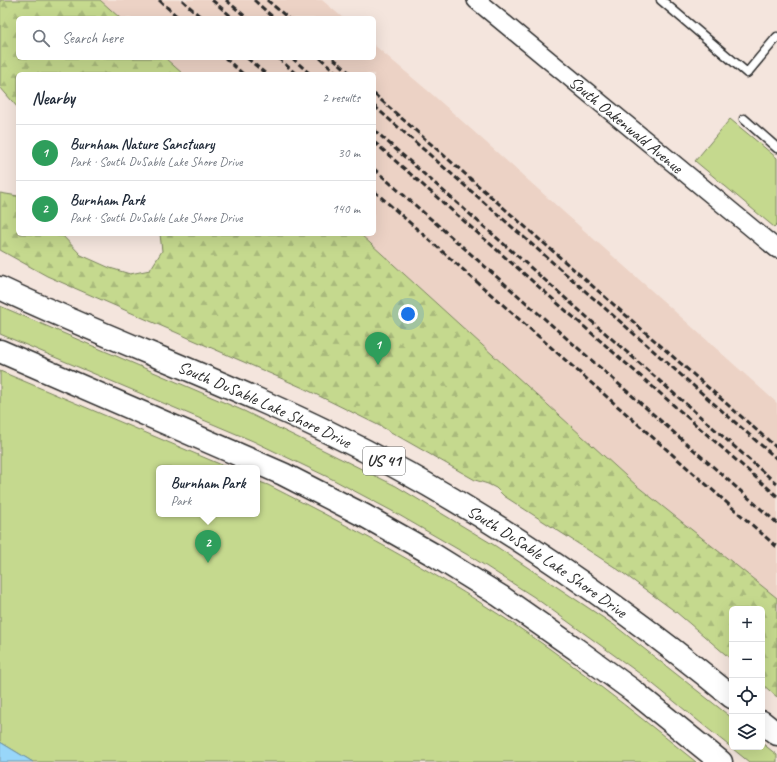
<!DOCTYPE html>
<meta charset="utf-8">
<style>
:root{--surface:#fff;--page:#f2f2f3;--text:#1f2937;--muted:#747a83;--line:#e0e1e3;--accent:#0b8043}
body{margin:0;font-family:Caveat,sans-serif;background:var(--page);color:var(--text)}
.controls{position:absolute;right:12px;bottom:12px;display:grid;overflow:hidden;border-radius:6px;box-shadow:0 4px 16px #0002}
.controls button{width:36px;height:36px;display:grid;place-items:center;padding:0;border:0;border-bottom:1px solid var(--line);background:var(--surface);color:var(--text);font:20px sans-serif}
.you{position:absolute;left:408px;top:314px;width:14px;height:14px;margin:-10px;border:3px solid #fff;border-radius:50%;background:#1a73e8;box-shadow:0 0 0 6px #1a73e833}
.badge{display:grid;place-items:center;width:26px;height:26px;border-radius:50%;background:var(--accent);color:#fff;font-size:13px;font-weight:700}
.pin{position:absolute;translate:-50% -33px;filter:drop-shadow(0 1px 2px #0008)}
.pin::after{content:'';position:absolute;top:21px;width:14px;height:12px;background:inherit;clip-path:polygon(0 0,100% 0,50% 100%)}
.popup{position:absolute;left:156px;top:465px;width:104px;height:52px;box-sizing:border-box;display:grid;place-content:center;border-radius:6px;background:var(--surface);filter:drop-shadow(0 1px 3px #0005);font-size:13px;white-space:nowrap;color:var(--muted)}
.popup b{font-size:15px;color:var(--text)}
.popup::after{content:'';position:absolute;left:50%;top:100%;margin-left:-8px;border:8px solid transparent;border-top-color:var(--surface)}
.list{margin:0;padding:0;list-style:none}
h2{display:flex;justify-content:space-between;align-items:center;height:52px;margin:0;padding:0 16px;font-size:17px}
h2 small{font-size:13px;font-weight:400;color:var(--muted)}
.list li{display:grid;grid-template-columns:26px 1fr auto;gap:12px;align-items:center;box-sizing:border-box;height:56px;padding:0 16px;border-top:1px solid var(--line)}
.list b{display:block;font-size:15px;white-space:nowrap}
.list p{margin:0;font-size:13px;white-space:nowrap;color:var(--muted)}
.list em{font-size:13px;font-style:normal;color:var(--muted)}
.icon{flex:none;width:22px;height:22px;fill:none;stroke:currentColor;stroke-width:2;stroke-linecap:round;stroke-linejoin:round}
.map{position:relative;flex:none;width:777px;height:762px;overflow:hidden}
.search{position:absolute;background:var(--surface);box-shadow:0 4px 16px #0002;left:16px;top:16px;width:360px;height:44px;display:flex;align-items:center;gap:10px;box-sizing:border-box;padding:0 14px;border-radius:6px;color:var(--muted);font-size:15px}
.panel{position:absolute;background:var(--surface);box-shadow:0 4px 16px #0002;left:16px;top:72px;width:360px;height:164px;border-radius:6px}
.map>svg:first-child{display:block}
.built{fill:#ecd2c5}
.green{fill:#c5d98e;stroke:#78825c}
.forest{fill:url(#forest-firs);stroke:#78825c}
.water{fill:#98d6f9;stroke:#6c92a7}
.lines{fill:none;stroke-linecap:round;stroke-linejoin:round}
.lane-casing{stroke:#2b2b2b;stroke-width:11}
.street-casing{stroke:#2b2b2b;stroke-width:20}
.highway-casing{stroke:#2b2b2b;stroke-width:25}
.lane{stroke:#fff;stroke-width:8}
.street{stroke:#fff;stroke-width:17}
.highway{stroke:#fff;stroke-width:22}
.rail{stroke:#2b2b2b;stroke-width:3;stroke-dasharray:6 3;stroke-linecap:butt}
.labels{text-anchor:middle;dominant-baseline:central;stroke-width:3;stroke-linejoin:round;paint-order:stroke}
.shield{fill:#fff;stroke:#6b6b6b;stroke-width:1}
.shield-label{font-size:16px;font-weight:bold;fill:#2b2b2b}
.street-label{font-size:17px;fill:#2b2b2b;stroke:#fff}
</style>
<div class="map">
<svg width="777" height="762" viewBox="0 0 777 762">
<defs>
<pattern id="forest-firs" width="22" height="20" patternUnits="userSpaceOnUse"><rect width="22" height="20" fill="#c5d98e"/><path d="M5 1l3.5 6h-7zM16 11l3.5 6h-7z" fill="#a9ba7b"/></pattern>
</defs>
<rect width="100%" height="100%" fill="#f4e5dd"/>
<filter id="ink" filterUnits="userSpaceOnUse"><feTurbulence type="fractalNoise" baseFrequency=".025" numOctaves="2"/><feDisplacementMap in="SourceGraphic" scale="8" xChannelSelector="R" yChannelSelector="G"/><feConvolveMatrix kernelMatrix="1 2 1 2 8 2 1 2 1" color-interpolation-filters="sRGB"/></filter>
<g filter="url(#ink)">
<path class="built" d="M100,0H322L343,18H120Z
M374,45L434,96L777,403V598L637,486L360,234H374V74H183L165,58H374Z"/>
<path class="green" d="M730,119L777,158V224L774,227L695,161Z
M0,306L244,411L396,486L494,545L614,625L732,718V747H762V743L777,755V762H749L643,676L534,597L473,558L392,511L332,479L253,441L0,334Z
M0,371L229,468H159V514H257V481L268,485C365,534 461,586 550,649C600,685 648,723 696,762H33L0,742Z"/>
<path class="forest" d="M0,0H100L120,18H18V58H165L183,74H18V108L0,87Z
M0,193L18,196V234H61L81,255L110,268L130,274L150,270L162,251L160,234H360L637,486L777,598V697L762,684V609H732V660L676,612L616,568L504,496L496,488L488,484L475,480L382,427L301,387L47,276L0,250Z"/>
<path class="water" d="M0,742L33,762H0Z"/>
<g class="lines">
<g class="lane-casing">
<path id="lane" d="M661,0L747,73L777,37
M744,119L777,148"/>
</g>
<g class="street-casing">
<g id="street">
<path id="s1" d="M476,0L777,249"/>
</g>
</g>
<g class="highway-casing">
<g id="highway">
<path id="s2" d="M0,288C106,338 217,378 322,429C469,500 606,593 732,697"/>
<path d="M0,351L283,474L365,516L434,555L500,596L576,649L632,690L721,762"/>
<path d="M762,722L777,734"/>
</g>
</g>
<use href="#lane" class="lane"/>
<use href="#street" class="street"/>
<use href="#highway" class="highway"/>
<path class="rail" d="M159,0L179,18
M182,0L202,18
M212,0L233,18
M226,0L247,18
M254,0L274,18
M267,0L288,18
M225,58L243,74
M247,58L266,74
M278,58L296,74
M292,58L310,74
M320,58L338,74
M333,58L351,74
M374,94L777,448
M374,106L777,459
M374,130L777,484
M374,142L777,496
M374,169L777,523
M374,191L777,547"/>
</g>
</g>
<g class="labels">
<rect class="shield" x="363" y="447" width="42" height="28" rx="3"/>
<g class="shield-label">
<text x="384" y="461">US 41</text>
</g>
<g class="street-label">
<text stroke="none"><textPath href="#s1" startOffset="195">South Oakenwald Avenue</textPath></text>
<text stroke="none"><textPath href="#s2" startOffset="289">South DuSable Lake Shore Drive</textPath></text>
<text stroke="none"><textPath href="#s2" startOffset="613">South DuSable Lake Shore Drive</textPath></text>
</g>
</g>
</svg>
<div class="controls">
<button>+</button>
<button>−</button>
<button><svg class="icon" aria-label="locate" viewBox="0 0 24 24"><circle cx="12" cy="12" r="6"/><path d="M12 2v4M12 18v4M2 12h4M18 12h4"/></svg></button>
<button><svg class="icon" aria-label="layers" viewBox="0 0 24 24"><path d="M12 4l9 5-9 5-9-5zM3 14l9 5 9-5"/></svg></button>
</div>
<div class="you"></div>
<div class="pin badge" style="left:378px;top:365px;background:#2e9e5b">1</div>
<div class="pin badge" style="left:208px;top:563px;background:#2e9e5b">2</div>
<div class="popup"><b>Burnham Park</b>Park</div>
<div class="search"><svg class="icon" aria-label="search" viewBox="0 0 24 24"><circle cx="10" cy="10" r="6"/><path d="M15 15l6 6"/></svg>Search here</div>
<section class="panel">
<h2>Nearby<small>2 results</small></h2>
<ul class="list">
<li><span class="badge" style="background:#2e9e5b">1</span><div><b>Burnham Nature Sanctuary</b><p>Park · South DuSable Lake Shore Drive</p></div><em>30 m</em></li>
<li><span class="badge" style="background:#2e9e5b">2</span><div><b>Burnham Park</b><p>Park · South DuSable Lake Shore Drive</p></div><em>140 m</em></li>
</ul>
</section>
</div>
